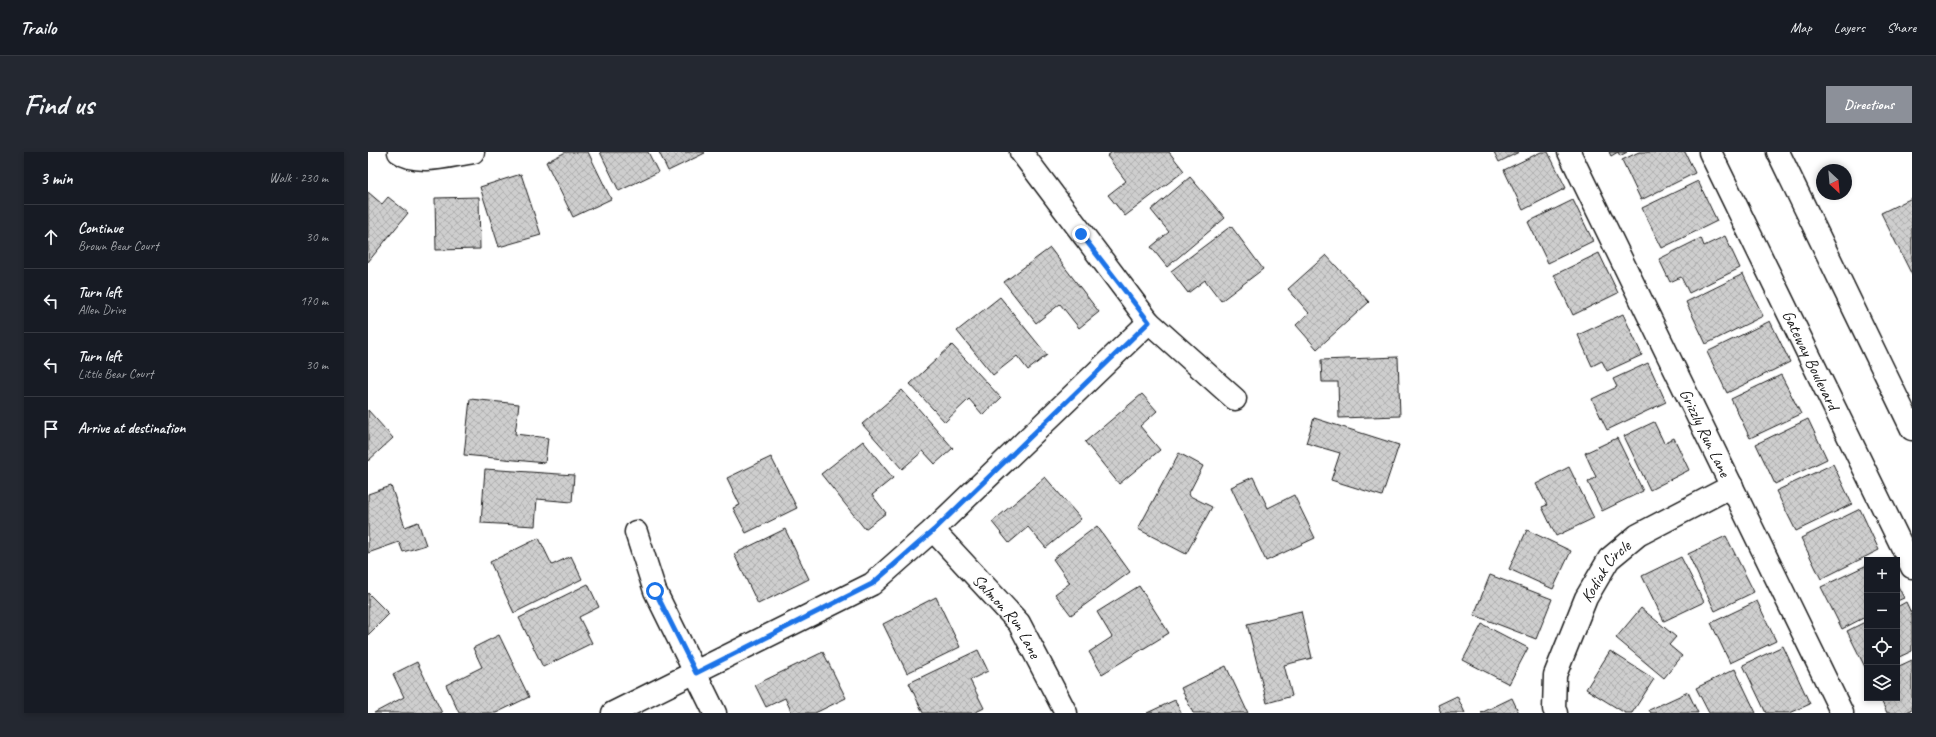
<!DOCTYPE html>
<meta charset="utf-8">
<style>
:root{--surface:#171b24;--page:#242831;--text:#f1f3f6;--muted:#9ea1a6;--line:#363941;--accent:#8c9099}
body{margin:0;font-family:Caveat,sans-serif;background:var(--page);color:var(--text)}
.controls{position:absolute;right:12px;bottom:12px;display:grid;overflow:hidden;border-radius:0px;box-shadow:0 2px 6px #0003}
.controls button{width:36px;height:36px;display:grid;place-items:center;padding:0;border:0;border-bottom:1px solid var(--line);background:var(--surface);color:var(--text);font:20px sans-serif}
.compass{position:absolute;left:1448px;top:12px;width:36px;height:36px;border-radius:50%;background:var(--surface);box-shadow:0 2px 6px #0003;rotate:154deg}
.stop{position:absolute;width:12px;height:12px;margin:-9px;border:3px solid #1a73e8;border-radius:50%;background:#fff}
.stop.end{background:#1a73e8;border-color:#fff;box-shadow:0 1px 4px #0008}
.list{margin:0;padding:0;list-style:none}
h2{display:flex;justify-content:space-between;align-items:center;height:52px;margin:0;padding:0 16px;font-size:17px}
h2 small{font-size:13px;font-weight:400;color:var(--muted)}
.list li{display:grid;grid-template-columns:26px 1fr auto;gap:12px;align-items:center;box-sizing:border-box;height:64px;padding:0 16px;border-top:1px solid var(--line)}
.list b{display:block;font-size:15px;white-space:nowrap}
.list p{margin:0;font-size:13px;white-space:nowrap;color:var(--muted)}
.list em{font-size:13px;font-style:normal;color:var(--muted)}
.icon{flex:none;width:22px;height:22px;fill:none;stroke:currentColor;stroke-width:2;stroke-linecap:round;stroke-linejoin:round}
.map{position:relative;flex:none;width:1544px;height:561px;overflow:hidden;border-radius:0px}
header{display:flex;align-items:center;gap:24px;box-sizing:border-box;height:56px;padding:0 20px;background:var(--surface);border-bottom:1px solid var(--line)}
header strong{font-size:19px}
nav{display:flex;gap:22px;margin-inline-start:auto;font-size:14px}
.intro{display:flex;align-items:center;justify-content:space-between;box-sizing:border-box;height:96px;padding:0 24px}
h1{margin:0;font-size:28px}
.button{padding:10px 18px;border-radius:0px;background:var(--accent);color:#fff;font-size:14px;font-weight:700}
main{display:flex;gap:24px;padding:0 24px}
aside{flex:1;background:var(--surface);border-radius:0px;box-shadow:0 2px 6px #0003}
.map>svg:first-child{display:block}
.building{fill:url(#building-cross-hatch);stroke:#1c1c1c}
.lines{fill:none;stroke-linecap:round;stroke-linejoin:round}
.minor-casing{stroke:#1c1c1c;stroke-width:25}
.tertiary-casing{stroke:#1c1c1c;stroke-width:25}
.minor{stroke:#fff;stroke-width:22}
.tertiary{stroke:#fff;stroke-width:22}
.route{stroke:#1a73e8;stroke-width:5}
.labels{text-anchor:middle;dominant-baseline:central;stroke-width:3;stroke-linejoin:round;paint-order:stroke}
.street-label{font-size:17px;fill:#1c1c1c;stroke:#fff}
</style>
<header>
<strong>Trailo</strong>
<nav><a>Map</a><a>Layers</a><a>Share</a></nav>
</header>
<div class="intro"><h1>Find us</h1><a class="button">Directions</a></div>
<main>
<aside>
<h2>3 min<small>Walk · 230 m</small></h2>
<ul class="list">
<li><svg class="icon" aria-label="ahead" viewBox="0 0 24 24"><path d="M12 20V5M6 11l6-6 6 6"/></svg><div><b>Continue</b><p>Brown Bear Court</p></div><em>30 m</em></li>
<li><svg class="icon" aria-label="left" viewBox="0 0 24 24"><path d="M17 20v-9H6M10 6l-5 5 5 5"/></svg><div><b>Turn left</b><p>Allen Drive</p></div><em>170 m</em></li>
<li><svg class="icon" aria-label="left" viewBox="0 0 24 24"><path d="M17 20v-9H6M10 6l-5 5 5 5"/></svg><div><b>Turn left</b><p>Little Bear Court</p></div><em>30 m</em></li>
<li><svg class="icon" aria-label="arrive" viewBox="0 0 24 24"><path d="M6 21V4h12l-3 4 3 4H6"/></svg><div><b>Arrive at destination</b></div></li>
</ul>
</aside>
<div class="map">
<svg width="1544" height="561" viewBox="0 0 1544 561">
<defs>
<pattern id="building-cross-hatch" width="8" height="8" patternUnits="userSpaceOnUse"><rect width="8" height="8" fill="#cecece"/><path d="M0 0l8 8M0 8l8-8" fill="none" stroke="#b0b0b0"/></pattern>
</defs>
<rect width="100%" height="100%" fill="#fff"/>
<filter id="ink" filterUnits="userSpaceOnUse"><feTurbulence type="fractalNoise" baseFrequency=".025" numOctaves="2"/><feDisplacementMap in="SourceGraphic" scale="8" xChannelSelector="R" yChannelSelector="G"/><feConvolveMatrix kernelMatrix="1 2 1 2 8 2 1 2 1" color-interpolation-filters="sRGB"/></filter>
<g filter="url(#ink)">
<path class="building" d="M198,0H220L243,47L205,65L178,10Z
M232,0H280L290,20L251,39Z
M291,0H336L337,1L300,19Z
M744,0H801L816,19L757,64L740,43L758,29L739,4Z
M1126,0H1151L1131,10Z
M1173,0H1180L1198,36L1155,58L1136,18Z
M1241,0H1259L1252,4L1250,0L1243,4Z
M1271,0H1317L1327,21L1273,48L1254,8Z
M153,22L173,83L131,95L112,35Z
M822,25L857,66L799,115L783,95L801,80L783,58Z
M1330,29L1349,69L1294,96L1274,56Z
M0,40L14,52L20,45L40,61L0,110Z
M111,45L112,97L68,98L67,46Z
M1544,46V123L1513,61Z
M1205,48L1225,89L1180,111L1160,70Z
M863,74L895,117L853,149L837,128L820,141L803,119Z
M1357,84L1372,116L1321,141L1313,125L1302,130L1291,107L1333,86L1336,94Z
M682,96L731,160L711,176L692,152L668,171L636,130Z
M1231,101L1250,141L1205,163L1186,123Z
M958,103L1001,150L949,197L928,173L941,161L920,137Z
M1375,122L1395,164L1338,192L1318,150Z
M632,145L679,203L660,218L649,204L625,223L589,179Z
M1255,162L1274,203L1239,219L1234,209L1224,214L1210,183Z
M1402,169L1422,210L1359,241L1339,200Z
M584,193L633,246L615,263L601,247L577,270L542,232Z
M1030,205L1032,264L971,266L970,230H954L953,208Z
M1280,211L1298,250L1239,278L1224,247L1249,235L1245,227Z
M1413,223L1433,262L1382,286L1363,247Z
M534,238L585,296L567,312L555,299L534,317L494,272Z
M774,242L789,259L772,274L792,298L751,332L717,290Z
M102,247L151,252L147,282L180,286L177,311L96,303Z
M0,258L25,286L0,309Z
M946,266L1031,293L1014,344L963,328L972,301L938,291Z
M1440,267L1459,307L1407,332L1388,292Z
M1286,270L1296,291L1306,286L1321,318L1282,338L1256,284Z
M1249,286L1275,339L1234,359L1220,330L1228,325L1217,301Z
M495,289L525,326L504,343L518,361L497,377L453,322Z
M811,301L835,314L820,343L844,355L818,402L770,377Z
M403,305L429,356L378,381L365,356L372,353L359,326Z
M1465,312L1484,352L1428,379L1408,339Z
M1201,315L1226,366L1188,384L1174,355L1179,353L1168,332Z
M117,317L206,323L204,350L169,347L167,374L113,371Z
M677,325L713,367L678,396L660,375L641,391L624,370Z
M885,325L900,356L926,343L947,386L898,409L863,335Z
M23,334L37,375L50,370L58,393L35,400L31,390L0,401V342Z
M1492,357L1511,398L1453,427L1433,386Z
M729,374L762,420L703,463L687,442L702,431L685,407Z
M417,377L441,427L390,452L366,402Z
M1159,378L1203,399L1185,437L1141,417Z
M1358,384L1386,440L1347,459L1320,402Z
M171,386L184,413L203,404L214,427L146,461L122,410Z
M1313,405L1336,450L1296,469L1274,424Z
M1499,413V464L1474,477L1453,435Z
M1122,423L1184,447L1168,487L1106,463Z
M220,432L231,455L211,465L224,491L175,515L151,466Z
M1529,432L1536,446L1529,449Z
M771,434L801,481L734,522L721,500L744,485L729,460Z
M0,441L21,462L0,483Z
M568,445L592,495L539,521L515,472Z
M1389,449L1408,489L1362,511L1343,471Z
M1538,450L1544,463V499L1529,506V455Z
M1273,456L1308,485L1301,493L1314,504L1296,526L1248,486Z
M933,459L944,506L916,513L924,544L899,551L879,472Z
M1499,469V519L1479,479Z
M1114,472L1160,496L1141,532L1095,508Z
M131,483L161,545L128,561H91L78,533L114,515L105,496Z
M1415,494L1442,552L1422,561H1398L1375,513Z
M610,498L620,519L602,528L616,556L606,561H555L541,531Z
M1242,499L1286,527L1264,561H1257L1218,537Z
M455,500L478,546L447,561H424L417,546L398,555L387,533Z
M1544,508V557L1537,561H1519L1512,546H1529V515Z
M49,510L74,561H6L36,545L25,522Z
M858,514L880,561H825L813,536Z
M1367,517L1388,561H1341L1328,536Z
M1320,540L1330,561H1283L1281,558Z
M1089,544L1097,561H1073L1070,553Z
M1144,546L1151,561H1113Z
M807,548L813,561H779Z"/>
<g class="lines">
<g class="minor-casing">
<g id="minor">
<path d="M31,0C50,14 83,3 105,0"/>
<path d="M653,0L781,170L867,247"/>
<path id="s1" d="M1201,0L1474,561"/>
<path id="s2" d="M565,378L651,471L698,561"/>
<path d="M268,380L287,439L347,561"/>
<path d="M245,561L504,432L565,378L781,170"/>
<path id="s3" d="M1188,561L1186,557L1187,523L1218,446L1241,407L1270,383L1364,334"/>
</g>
</g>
<g class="tertiary-casing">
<g id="tertiary">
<path id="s4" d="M1342,0L1544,415"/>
<path d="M1410,0L1544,277"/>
</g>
</g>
<use href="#minor" class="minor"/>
<use href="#tertiary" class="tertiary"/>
</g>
</g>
<g class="lines" filter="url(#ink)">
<path class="route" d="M287,439L328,521L504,432L566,378L781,170L713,82"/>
</g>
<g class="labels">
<g class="street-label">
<text stroke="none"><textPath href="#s4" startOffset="231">Gateway Boulevard</textPath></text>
<text stroke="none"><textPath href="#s1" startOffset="312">Grizzly Run Lane</textPath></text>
<text stroke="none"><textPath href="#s3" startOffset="155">Kodiak Circle</textPath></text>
<text stroke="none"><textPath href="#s2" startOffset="114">Salmon Run Lane</textPath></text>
</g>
</g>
</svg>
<div class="controls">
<button>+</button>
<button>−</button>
<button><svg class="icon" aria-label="locate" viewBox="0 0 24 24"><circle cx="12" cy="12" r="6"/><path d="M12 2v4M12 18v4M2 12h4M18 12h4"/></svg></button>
<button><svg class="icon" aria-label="layers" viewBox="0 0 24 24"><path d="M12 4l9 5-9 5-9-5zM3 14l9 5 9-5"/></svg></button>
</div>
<svg class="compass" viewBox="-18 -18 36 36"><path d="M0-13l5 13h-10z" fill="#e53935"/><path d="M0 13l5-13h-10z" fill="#9ea1a6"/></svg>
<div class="stop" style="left:287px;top:439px"></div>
<div class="stop end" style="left:713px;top:82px"></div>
</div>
</main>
